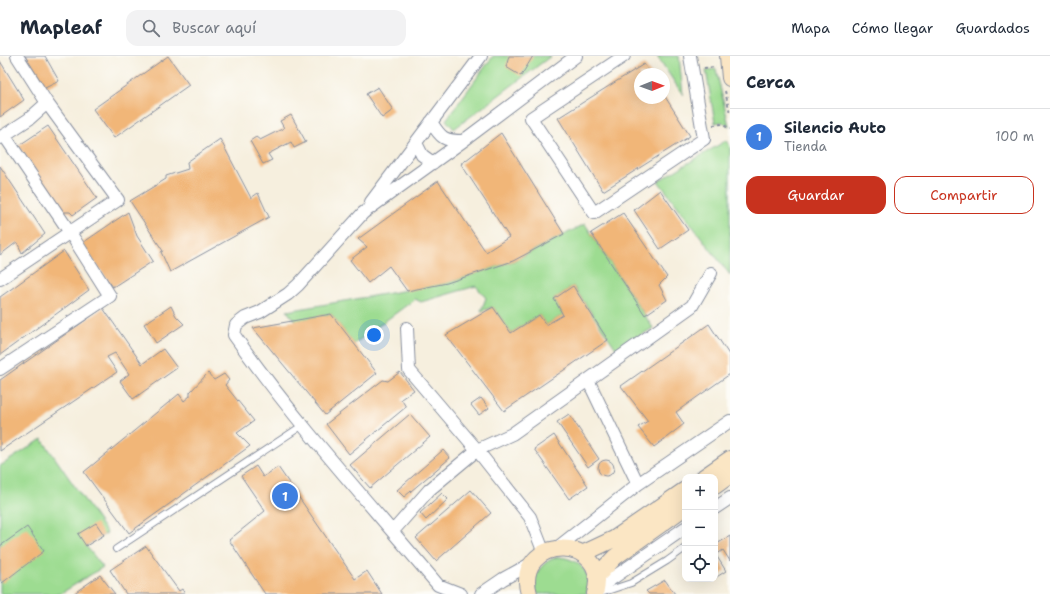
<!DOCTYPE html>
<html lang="es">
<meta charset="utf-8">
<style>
:root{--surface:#fff;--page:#f2f2f3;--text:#1f2937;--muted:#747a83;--line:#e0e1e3;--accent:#c8321e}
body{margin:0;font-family:"Shantell Sans",sans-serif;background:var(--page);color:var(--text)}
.controls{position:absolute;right:12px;bottom:12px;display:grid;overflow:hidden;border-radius:8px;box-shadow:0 4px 16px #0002}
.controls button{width:36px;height:36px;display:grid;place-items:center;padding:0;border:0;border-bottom:1px solid var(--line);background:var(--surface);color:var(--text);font:20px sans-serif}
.compass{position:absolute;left:634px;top:12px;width:36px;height:36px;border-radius:50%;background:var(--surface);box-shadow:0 4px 16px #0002;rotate:89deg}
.you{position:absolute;left:374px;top:279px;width:14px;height:14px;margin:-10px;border:3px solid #fff;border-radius:50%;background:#1a73e8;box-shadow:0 0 0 6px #1a73e833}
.badge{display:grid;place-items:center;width:26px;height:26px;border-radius:50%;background:var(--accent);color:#fff;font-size:13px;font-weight:700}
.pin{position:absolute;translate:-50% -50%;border:2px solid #fff;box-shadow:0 1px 4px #0006}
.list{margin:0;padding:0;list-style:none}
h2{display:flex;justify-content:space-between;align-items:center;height:52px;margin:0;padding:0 16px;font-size:17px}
h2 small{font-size:13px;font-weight:400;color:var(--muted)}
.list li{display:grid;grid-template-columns:26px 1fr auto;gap:12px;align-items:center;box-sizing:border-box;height:56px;padding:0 16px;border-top:1px solid var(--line)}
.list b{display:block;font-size:15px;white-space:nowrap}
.list p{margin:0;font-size:13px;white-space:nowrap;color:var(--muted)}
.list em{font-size:13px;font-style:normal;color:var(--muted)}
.actions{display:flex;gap:8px;padding:12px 16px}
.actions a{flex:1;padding:9px 0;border:1px solid var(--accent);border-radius:12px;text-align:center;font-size:14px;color:var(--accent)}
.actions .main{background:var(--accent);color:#fff}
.icon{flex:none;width:22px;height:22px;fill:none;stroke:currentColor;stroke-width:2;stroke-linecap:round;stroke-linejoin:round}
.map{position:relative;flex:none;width:730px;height:538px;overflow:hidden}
header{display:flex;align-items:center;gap:24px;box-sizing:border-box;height:56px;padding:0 20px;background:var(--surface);border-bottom:1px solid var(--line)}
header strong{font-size:19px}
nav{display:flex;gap:22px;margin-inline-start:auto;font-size:14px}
.search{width:280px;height:36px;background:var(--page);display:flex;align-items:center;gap:10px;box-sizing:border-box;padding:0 14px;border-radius:12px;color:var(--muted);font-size:15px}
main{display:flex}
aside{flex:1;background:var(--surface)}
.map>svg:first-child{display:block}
.green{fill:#9ddc91;stroke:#5c8678}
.building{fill:#f1b678}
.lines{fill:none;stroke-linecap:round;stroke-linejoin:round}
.service-casing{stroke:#888f9e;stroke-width:8}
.minor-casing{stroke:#888f9e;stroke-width:14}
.secondary-casing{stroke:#888f9e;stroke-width:18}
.path{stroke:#888f9e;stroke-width:2;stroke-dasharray:3 3;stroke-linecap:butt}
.service{stroke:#fff;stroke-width:6}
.minor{stroke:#fff;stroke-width:12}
.secondary{stroke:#fbe6c4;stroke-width:16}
</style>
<header>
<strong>Mapleaf</strong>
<div class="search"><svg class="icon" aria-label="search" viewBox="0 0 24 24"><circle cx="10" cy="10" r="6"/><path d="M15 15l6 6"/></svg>Buscar aquí</div>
<nav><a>Mapa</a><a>Cómo llegar</a><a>Guardados</a></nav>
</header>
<main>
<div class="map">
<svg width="730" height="538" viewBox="0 0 730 538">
<rect width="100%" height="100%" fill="#fdfcf7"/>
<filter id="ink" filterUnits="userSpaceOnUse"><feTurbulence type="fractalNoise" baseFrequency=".025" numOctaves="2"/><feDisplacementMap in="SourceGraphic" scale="8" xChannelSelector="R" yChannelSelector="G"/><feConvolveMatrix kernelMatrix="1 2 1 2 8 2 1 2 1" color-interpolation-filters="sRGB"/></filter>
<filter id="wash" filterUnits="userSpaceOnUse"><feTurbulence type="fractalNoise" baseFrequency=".012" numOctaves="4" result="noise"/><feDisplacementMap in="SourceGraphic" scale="16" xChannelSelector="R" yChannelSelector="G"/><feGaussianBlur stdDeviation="0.9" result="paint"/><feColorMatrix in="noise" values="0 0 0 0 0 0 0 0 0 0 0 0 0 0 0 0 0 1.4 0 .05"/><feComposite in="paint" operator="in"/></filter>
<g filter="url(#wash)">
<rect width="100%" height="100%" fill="#f6efde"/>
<path class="green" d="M493,0H551L454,73L446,64Z
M658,0H679L683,39L657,0Z
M716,13L729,70L722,66L715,67L706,14Z
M727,84L730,91V219L658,125Z
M585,168L653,272L617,294L573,230L554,243L563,259L546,269L539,259L511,277L493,251L481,255L486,242L476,230L421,246L415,243L354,288L331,258L295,265L287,255L447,227L513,205Z
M42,383L107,477L86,490L103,511L60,538H0V410Z
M557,501C577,501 595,517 586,538H537C530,521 541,506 557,501Z"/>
<g id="blocks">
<path class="building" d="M25,0H45L59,25L45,32Z
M168,0L189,29L114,82L93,53Z
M509,0H533L521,20L506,11Z
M0,5L24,44L0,61Z
M644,8L651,18H640V42H664V39L690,80L603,135L558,62Z
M378,31L393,54L382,62L366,38Z
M291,59L306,86L294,92L291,86L268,98L272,104L263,108L250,85L256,81L260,84L284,72L280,65Z
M48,70L97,142L73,159L70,156H63L18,90Z
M501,77L564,178L513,205L447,227L407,235L389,210L368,227L350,204L367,191L358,183L438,125L486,196L509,181L461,108Z
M220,83L251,142L258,137L269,161L170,216L161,196L163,195L130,145L166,123V120L188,113L187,106Z
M0,110L45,178L22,197L17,186L0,199Z
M660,134L688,174L660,193L634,154Z
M128,156L137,180L153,205L113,231L81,188Z
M623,157L667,221L659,229L667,244L645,259L591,177Z
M64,195L89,234L0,299V241Z
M573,230L608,284L504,355L446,279L493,251L511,277L539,259L546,269L563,259L554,243Z
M171,250L176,260L184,268L156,287L144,268Z
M103,252L142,308L163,293L177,312L133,343L120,325L129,318L115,297L107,301L117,316L0,395V324Z
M331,258L377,317L325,359L253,272Z
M709,268L730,300V318L676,356L684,368L654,391L638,371L648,365L621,330Z
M400,316L414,334L401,343L406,351L349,398L326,368L383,324L388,325Z
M208,317L214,324L224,318L229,324L225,329L254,365L237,377L250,390L129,477L84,416L179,338L184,345L190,340V336Z
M481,342L489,352L479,359L471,349Z
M410,358L430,381L370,432L350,409Z
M569,358L599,403L588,411L557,366Z
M554,379L588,430L569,443L534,393Z
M443,394L450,402L404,441L397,434Z
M598 412a8 8 0 1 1 16 0a8 8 0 1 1-16 0Z
M256,410L263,421L278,411L355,523L367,515L382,538H265L229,484L265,455L241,420Z
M471,434L491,457L436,505L416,482Z
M442,437L448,443L426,464L420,457Z
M96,467L104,479L86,490L78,478Z
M27,471L44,495L2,527L0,523V490Z
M730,480V505L723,494L716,499L726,515L715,522V489Z
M146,490L179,535L182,533L185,538H126L110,514Z
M100,519L115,538H73Z
M665,524L675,538H649L646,535Z"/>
</g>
</g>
<g filter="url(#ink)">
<use href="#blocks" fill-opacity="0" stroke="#888f9e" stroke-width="1"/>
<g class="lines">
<g class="service-casing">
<path id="service" d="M116,493L303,369
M598,538L631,527L667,505L685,492"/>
</g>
<g class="minor-casing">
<path id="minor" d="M624,0L531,62L594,157L704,83L690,0
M431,66C441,82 444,85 463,85
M0,82L29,63L47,47
M416,87L422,99L433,107
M371,146L481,0
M0,223L118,144L47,47L17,0
M407,272L409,314L477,394L530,461L544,497
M0,313L110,240L69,175L4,79
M588,324L638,428
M715,452L730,442
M393,475L429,434L477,394L512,378L692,250L711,217
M557,492L638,428L730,365
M597,533L685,472
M461,538L438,529C369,447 296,367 234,279L236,269L245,262L260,256L288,238L298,229L363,157L463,85L576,0
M481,538L503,523L534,506"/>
</g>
<g class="secondary-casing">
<path id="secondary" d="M728,0L730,22
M704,421L730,403
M715,430L730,419
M582,498L614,483L685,434
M597,520L615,501L685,451
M529,538C512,478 612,477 595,538"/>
</g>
<path class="path" d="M704,12L716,11
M725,35L730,57
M713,69L722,68L730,73"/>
<use href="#service" class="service"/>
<use href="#minor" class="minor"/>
<use href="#secondary" class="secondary"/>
</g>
</g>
</svg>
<div class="controls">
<button>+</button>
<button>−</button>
<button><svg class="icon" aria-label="locate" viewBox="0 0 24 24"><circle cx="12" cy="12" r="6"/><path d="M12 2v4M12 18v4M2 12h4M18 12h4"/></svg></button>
</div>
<svg class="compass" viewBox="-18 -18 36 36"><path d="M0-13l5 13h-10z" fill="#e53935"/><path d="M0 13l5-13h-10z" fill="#747a83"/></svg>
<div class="you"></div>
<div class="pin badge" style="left:285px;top:440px;background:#3f7fe0">1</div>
</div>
<aside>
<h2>Cerca<small></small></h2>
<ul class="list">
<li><span class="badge" style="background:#3f7fe0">1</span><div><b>Silencio Auto</b><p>Tienda</p></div><em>100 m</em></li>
</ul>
<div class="actions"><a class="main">Guardar</a><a>Compartir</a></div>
</aside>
</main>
